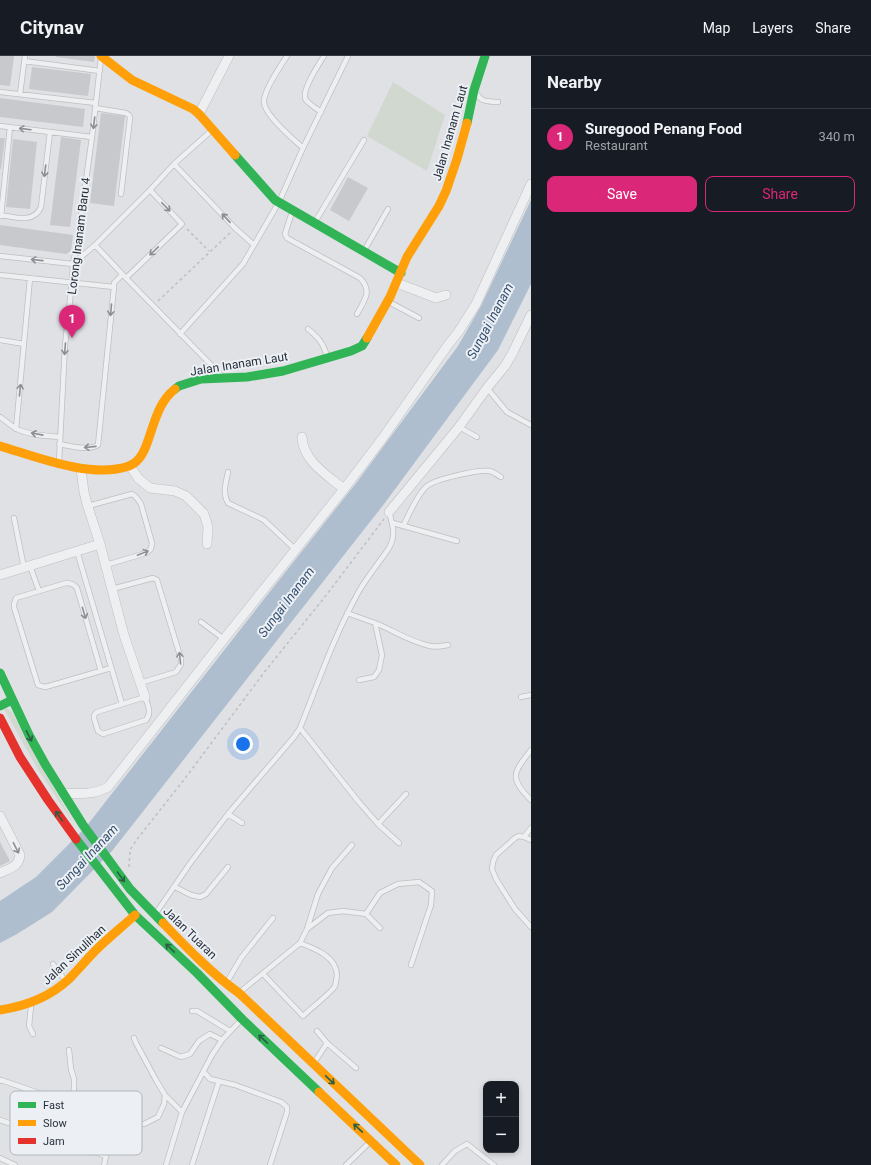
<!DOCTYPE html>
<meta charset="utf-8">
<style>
:root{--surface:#171b24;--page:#242831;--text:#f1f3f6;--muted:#9ea1a6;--line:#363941;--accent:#db2777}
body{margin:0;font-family:Roboto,sans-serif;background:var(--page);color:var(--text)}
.controls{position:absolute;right:12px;bottom:12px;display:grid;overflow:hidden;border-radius:8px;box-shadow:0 2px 6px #0003}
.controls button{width:36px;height:36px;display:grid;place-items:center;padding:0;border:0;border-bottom:1px solid var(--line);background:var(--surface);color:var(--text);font:20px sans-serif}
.you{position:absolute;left:243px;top:688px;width:14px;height:14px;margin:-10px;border:3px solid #fff;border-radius:50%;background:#1a73e8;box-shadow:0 0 0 6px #1a73e833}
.badge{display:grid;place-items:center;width:26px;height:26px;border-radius:50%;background:var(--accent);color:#fff;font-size:13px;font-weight:700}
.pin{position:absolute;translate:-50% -33px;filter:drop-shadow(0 1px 2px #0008)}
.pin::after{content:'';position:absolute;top:21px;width:14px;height:12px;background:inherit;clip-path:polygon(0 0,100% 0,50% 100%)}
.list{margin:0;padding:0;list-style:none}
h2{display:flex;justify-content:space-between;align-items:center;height:52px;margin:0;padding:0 16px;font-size:17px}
h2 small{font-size:13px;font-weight:400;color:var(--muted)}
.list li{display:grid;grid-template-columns:26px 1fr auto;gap:12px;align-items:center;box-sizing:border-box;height:56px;padding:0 16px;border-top:1px solid var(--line)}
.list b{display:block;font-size:15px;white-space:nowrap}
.list p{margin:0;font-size:13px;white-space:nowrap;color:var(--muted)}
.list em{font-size:13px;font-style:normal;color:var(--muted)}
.actions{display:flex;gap:8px;padding:12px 16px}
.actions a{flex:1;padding:9px 0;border:1px solid var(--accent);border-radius:8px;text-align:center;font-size:14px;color:var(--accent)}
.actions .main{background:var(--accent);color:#fff}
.map{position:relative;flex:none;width:531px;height:1109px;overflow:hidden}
header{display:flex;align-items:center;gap:24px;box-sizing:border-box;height:56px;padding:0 20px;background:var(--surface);border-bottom:1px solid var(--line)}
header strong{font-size:19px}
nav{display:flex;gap:22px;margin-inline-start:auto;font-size:14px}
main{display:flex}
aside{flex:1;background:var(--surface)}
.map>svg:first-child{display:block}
.green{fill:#d0d8cf}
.water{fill:#aebecf}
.building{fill:#c7c9cc}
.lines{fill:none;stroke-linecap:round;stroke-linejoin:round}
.lane-casing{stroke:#bdbfc2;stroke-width:6}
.street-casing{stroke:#bdbfc2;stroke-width:10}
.path{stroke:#bebfc4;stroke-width:1.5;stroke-dasharray:3 3;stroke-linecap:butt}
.lane{stroke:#eeeff1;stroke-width:4.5}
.street{stroke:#eeeff1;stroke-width:9}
.fast{stroke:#30b455;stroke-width:9}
.slow{stroke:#ff9f0a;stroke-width:9}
.jam{stroke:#e5322d;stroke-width:9}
.oneway{stroke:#8a8f96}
.oneway2{stroke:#2a5e45}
.labels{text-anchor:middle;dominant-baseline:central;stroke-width:4;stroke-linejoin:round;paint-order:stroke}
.street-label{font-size:12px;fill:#272f3c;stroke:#ecf0f4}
.water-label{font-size:13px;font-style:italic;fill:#334e6f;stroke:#ecf0f4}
.key{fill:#ecf0f4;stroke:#b1b6bd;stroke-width:1}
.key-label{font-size:11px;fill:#272f3c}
</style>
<header>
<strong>Citynav</strong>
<nav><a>Map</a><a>Layers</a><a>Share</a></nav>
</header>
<main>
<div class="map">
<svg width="531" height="1109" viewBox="0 0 531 1109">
<rect width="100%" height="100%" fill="#dfe1e4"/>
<path class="green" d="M393,26L445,59L427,115L367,80Z
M6,652L12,656L74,768L37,712L4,653Z"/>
<path class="water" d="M531,144V228L498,294L384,448L112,795L52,856L17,878L0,887V845L36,821L85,772L276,528L357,426L458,290L481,250Z"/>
<path class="building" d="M0,0H14L10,30L0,29Z
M56,0H95L94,6L56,1Z
M32,11L91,18L88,40L29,33Z
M0,42L85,53L83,71L0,61Z
M101,57L125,60L114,150L90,147Z
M61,81L81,84L70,171L50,169Z
M0,82H5L1,113H0Z
M13,83L37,86L30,153L6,151Z
M348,121L368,132L349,165L330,154Z
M0,169L73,179L71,195L66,198L0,189Z
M0,786L10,805L0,810Z"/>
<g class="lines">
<g class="lane-casing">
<path id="lane" d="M287,0C281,9 264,34 264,45C263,58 293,83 303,92
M24,5L100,15
M0,36L96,47
M476,37C482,47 488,45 498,46
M20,38L25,0
M95,52L126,57L129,59L130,62L121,138
M321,56C316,52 309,48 306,44C300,36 319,8 324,0
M0,70L92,81
M174,108L235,172L254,189
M292,156L285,178L287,182L360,222C373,235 364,245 357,258
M0,159C14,161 34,168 41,151L50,76
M1,160L10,71
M315,166L364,84
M95,189L126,222L221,319
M364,195L388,153
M0,200L73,208L95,189L150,134L174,108L211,75
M0,219L114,231
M126,222L182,168L150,134
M389,246L419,262
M308,273C319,282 323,287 327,300
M180,278L243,208L279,146L303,92L348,0
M0,284L24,288
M487,332L507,356L531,369
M0,361C5,364 10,369 15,372C27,379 47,380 60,381
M459,371L477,381
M16,373L30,222
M59,388C70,390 89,395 98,389L114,231V227L122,219
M59,406L65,289L72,226L73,208L77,189L92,81L101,2
M228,416C226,427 222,436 228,447L264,464L296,494
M88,450L132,438C136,440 138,443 141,448L152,487L151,493L146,497L106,509
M14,462L24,512
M393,467L457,485
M403,470C409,459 417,438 427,430C436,423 479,413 490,415C494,416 497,419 501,421
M77,495L122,648
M30,510L39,535
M112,533L153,522L157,524L181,603V608L176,616L140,627
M347,557L375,567L382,599L379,614L374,621L359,624
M201,566L224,583
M375,567C393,574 410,586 430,590C435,591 443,590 448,589
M101,615L77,532C74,528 71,527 66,527L16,542L14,548V551L38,629L45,631L49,630L111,612
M145,641C148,649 152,657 146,664L103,678L98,675L94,662V659L97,656Z
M521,641L531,639
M300,672L358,745L378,768L399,787
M531,694C514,716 508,722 531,744
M228,758L242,767
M378,768L406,738
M524,781L531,772
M531,784L524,781L519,780L515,782L496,799L493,806L492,813L496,823L515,853L531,871
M175,831L191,839L200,841L206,838L228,811
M156,857L191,806L228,758L294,681L300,672C318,627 334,580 358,537C366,522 379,507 389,492C396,480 393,469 389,456
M366,858L380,872
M307,873L328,857L343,855L366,858L380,837L398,828L419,826L432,835L431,849L411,909
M53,908L65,924
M263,918L303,960C310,953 331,937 335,930C336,927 336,923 337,920C337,901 316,893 300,887
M227,926L241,902L273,862
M240,936L300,887L307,873L318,838L326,823L332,812L352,789
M31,950L29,970L33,978
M192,955H197L230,975
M317,975L327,987
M134,982L136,987L156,1024L165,1039L182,1056
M161,992L181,1001L190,998L199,985L210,978L222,984
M69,994L71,1013L74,1023V1032L72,1048
M314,1007L327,987L356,1012
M204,1016L210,1023L235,1029L281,1046L287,1051V1056L270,1109
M0,1025L1,1024L56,1043L104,1060L113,1065L118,1074L106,1100L104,1109
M0,1064L106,1100
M144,1068L158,1061L164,1048L165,1039
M0,1102L15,1109
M166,1109L182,1056L212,999L222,984L241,964
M192,1109L219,1025
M346,1109L370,1086
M442,1109L455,1095L467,1088L494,1109"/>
</g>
<g class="street-casing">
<path id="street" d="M199,58L229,0
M397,227L436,242L446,239
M302,381C303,405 327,419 344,433
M130,410L138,422L150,432L175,435L186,440L204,458L208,471L207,488
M81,413L84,436L87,448L100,488L124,579L145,641
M389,456L459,371L487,332L505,310L512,298L531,259
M0,519L100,488
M63,737C78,738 94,739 108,731L167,656L224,583L344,433L382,383L448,289L459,275L476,248L531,128
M0,760L20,799C19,811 10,812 0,817"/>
</g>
<path class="path" d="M187,173L209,195
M158,245L231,176
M129,811L130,794L138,782L183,725L266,614L324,542L384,463"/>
<use href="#lane" class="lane"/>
<use href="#street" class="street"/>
<path class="fast" d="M467,67L474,34L485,0
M235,99L275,144L401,217
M175,333L179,330L201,323L247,321L283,315L351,295L362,290L367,282
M0,617L29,679L45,708L83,769L130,833L163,867
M0,650L12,644
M76,783L135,859L197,917L242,963L319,1036"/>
<path class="slow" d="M101,0L132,24L193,53L199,58L235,99
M367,282L390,241L407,201L439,150L446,135L457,103L467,67
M0,390C37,401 91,423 129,410C137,407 143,398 146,390C154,370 157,347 175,333
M163,867C186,891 212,918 239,937L420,1109
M0,954C26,950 49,942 69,923C78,914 87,903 96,894C108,882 122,871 135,859
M319,1036L396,1109"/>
<path class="jam" d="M0,662L20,701L48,744L76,783"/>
</g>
<defs><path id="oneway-shaft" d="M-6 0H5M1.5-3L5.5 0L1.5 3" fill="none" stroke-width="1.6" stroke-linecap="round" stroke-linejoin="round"/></defs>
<g class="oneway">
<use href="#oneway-shaft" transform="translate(94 67) rotate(97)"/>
<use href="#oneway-shaft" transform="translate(25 73) rotate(-173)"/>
<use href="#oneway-shaft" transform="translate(45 115) rotate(97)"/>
<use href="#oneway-shaft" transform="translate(166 151) rotate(46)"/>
<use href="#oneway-shaft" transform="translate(226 162) rotate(-133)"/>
<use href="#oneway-shaft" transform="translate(154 195) rotate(136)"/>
<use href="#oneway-shaft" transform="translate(37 204) rotate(-174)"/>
<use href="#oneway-shaft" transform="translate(111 254) rotate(95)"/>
<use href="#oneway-shaft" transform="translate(65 293) rotate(94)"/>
<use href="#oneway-shaft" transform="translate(20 334) rotate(-84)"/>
<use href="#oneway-shaft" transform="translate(37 378) rotate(-169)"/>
<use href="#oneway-shaft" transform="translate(90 391) rotate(174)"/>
<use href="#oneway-shaft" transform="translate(143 497) rotate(-22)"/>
<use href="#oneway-shaft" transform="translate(84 557) rotate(74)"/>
<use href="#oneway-shaft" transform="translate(180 602) rotate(-96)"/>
<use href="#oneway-shaft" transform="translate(16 792) rotate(63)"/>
</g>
<g class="oneway2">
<use href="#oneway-shaft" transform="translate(29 680) rotate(63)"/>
<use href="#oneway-shaft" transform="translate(59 760) rotate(-125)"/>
<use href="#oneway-shaft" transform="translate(121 821) rotate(54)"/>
<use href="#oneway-shaft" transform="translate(170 892) rotate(-136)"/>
<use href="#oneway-shaft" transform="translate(263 983) rotate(-137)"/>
<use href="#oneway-shaft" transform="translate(330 1024) rotate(43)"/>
<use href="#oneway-shaft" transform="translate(358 1072) rotate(-137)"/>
</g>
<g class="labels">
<g class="street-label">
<text transform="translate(450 77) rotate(-74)">Jalan Inanam Laut</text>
<text transform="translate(79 180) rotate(-83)">Lorong Inanam Baru 4</text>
<text transform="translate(239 308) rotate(-9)">Jalan Inanam Laut</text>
<text transform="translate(190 877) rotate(44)">Jalan Tuaran</text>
<text transform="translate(74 899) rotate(-43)">Jalan Sinulihan</text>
</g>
<g class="water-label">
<text transform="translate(490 265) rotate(-62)">Sungai Inanam</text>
<text transform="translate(286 546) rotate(-53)">Sungai Inanam</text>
<text transform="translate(87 801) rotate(-47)">Sungai Inanam</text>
</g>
</g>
<rect x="10" y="1035" width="132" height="64" rx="6" class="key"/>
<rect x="18" y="1046" width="18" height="6" fill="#30b455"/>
<rect x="18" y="1064" width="18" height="6" fill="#ff9f0a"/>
<rect x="18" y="1082" width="18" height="6" fill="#e5322d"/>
<g class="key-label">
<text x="43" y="1053">Fast</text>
<text x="43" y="1071">Slow</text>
<text x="43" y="1089">Jam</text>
</g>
</svg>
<div class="controls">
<button>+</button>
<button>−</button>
</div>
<div class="you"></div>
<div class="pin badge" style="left:72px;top:282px">1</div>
</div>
<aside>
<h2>Nearby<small></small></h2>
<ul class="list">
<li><span class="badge">1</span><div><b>Suregood Penang Food</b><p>Restaurant</p></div><em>340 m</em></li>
</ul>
<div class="actions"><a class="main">Save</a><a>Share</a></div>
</aside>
</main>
